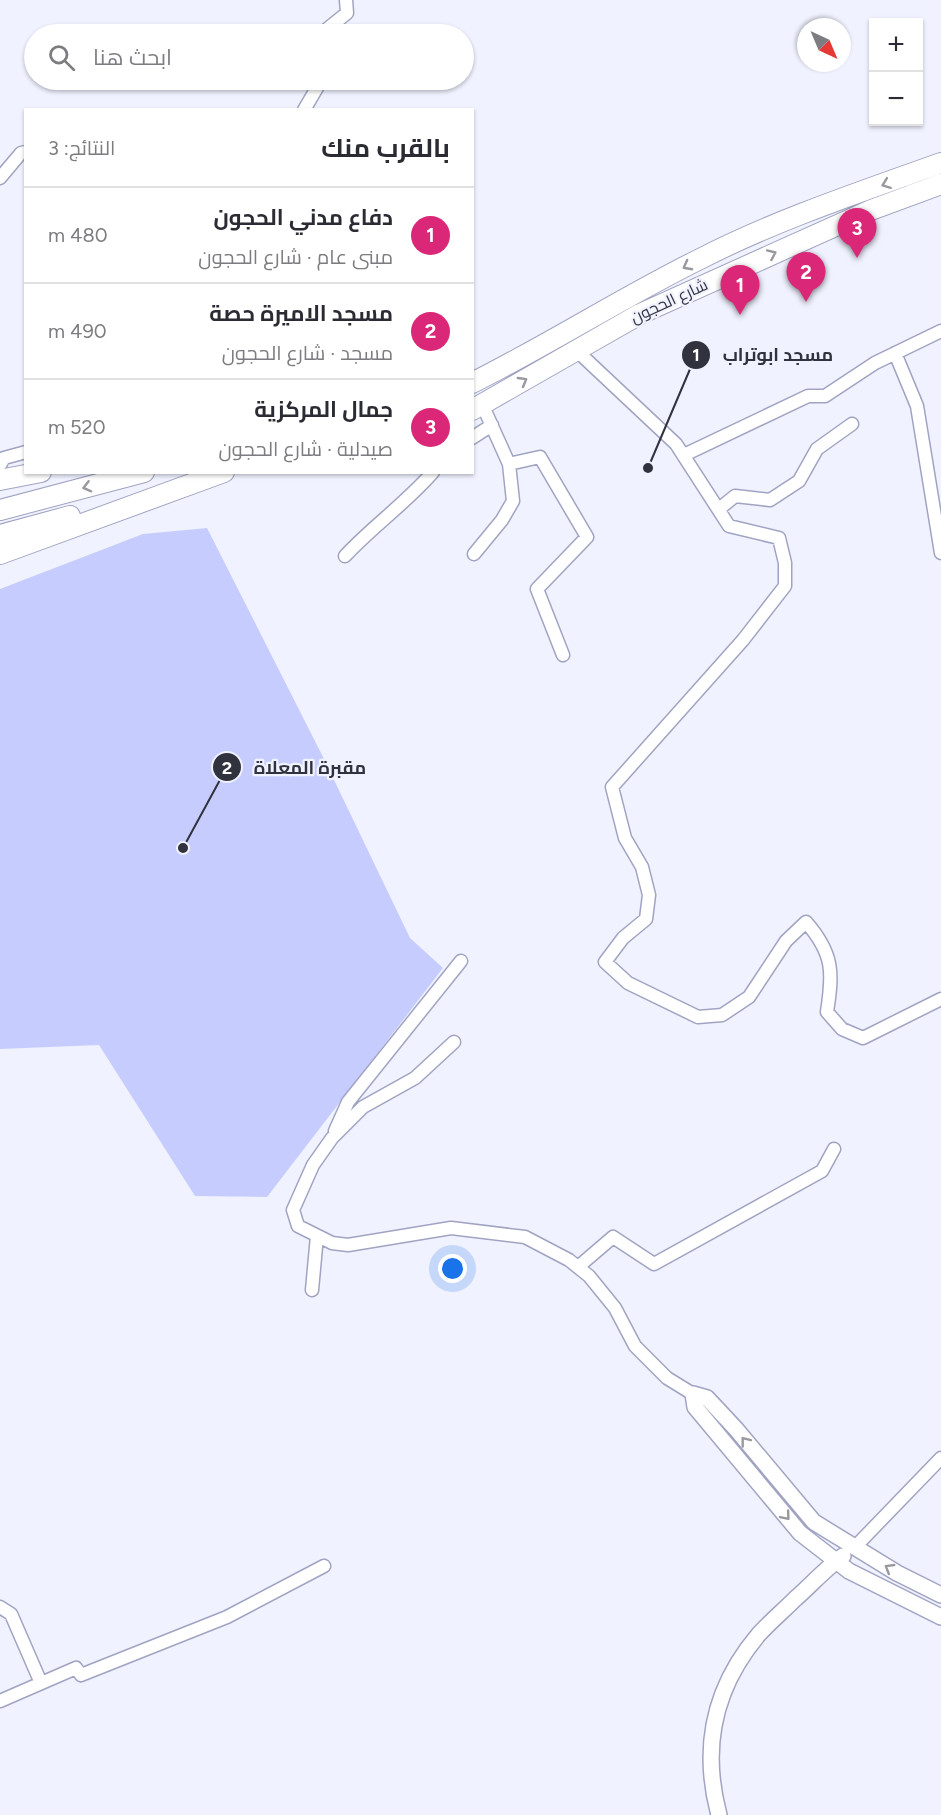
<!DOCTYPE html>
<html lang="ar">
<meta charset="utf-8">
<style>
:root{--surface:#fff;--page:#f7f7f7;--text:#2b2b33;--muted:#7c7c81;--line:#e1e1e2;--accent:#db2777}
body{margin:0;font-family:Figtree,Cairo,sans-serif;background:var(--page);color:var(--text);direction:rtl}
.controls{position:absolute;right:18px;top:18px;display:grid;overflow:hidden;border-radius:0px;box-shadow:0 2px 4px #0004}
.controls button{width:54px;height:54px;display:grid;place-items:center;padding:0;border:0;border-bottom:2px solid var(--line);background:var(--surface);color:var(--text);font:30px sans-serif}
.compass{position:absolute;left:797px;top:18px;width:54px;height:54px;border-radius:50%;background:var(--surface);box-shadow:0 2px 4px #0004;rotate:136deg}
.you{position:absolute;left:453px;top:1269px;width:21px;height:21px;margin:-15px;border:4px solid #fff;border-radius:50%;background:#1a73e8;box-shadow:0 0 0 9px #1a73e833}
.badge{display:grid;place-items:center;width:39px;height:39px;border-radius:50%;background:var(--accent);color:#fff;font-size:20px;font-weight:700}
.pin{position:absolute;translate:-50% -50px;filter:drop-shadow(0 2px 3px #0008)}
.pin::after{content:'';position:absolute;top:32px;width:21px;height:18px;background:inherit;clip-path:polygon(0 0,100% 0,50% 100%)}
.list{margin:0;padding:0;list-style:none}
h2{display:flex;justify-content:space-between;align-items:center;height:78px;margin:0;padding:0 24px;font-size:26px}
h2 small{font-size:20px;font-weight:400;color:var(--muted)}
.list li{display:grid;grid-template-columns:39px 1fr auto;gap:18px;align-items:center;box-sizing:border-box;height:96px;padding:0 24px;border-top:2px solid var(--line)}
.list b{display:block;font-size:22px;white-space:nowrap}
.list p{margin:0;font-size:20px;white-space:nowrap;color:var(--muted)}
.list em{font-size:20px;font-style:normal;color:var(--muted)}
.icon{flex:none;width:33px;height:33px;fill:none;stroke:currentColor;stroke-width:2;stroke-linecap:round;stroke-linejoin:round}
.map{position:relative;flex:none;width:941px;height:1815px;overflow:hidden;direction:ltr}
.search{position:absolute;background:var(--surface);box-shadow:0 2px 4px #0004;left:24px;top:24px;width:450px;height:66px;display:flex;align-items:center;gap:15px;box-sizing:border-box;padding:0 21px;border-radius:33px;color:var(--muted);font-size:22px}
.panel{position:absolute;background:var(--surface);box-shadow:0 2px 4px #0004;left:24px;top:108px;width:450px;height:366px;border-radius:0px;direction:rtl}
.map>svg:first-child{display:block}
.green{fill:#c6cdfe}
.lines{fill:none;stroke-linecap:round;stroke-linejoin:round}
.minor-casing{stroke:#a0a4c2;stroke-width:15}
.tertiary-casing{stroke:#a0a4c2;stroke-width:18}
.primary-casing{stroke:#a0a4c2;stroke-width:22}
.minor{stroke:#fff;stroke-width:12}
.tertiary{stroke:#fff;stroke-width:15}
.primary{stroke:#fff;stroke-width:20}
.oneway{stroke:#98989e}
.labels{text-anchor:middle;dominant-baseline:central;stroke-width:4.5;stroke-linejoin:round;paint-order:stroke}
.street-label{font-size:16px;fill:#30323e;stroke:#f0f2ff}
.leader{fill:none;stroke:#30323e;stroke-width:2}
.callout-dot{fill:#30323e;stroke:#f0f2ff;stroke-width:2}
.mark-label{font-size:18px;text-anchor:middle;font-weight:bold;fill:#fff}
.callout-label{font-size:18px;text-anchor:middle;font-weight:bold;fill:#30323e;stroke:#f0f2ff;stroke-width:4.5;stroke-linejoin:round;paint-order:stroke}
</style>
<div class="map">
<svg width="941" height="1815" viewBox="0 0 941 1815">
<rect width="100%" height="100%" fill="#f0f2ff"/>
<path class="green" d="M207,528L323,757L410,938L443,968L267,1197L195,1196L99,1045L0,1049V589L143,534Z"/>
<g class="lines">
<g class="minor-casing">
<path id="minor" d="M321,34L347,13L346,0
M304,110L318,86V80
M0,178L21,153L26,152
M576,350L676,444L729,526L779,538L785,563V586L743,640L612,787L625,838L642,867L649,895L646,919L623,938L605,962L628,983L698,1017L722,1015L749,997L786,941L806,922C834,954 833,973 827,1012L842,1029L863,1038L941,999
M895,353L917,406L941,553
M482,404L509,464L540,457L587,537L537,589L563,655
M472,438L492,425
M684,455L808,396H825L875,363L941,331
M0,465L4,458L26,452
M719,509L735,496L770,500L799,481L817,449L852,424
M474,554L502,520L513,501L509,464
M345,556C373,526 406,503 433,472
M454,1042L415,1078L363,1107L332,1138L313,1165L293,1210L298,1226L332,1243L348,1245L451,1228L525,1237L569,1260L589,1276L615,1308L635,1346L667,1378L693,1394
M335,1131L348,1102L461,961
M578,1267L613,1237L654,1264L822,1171L834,1149
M312,1290L317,1236
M855,1547L941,1458
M0,1607L11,1614L41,1683
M0,1701L76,1668L81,1675L227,1617L324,1566"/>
</g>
<g class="tertiary-casing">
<path id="tertiary" d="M941,1595L897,1573L814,1522L736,1429L707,1398L693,1394L695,1407L800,1533L849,1571L941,1617
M719,1815C701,1748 713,1688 759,1634C770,1622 783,1611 795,1599C811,1585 826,1568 843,1556"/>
</g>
<g class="primary-casing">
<path id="primary" d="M472,383C550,344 623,297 700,259C776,220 860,192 941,163
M472,410L640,314L871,210L941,184
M0,480L41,472
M0,510L144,472
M0,535L70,516
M0,554L224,472"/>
</g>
<use href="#minor" class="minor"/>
<use href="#tertiary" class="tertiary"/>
<use href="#primary" class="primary"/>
</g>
<defs><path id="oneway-chevron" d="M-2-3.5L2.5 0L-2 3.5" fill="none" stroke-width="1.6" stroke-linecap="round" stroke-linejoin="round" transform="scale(1.5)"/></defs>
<g class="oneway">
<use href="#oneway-chevron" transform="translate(886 184) rotate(159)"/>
<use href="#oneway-chevron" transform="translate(772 254) rotate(-24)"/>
<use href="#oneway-chevron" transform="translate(687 266) rotate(152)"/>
<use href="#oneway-chevron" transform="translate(523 381) rotate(-30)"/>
<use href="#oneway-chevron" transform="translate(87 487) rotate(166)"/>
<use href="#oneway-chevron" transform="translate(745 1441) rotate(-128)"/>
<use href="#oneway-chevron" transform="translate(786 1516) rotate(50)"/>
<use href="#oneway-chevron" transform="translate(889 1568) rotate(-149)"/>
</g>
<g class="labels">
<g class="street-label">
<text transform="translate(669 301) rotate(-25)">شارع الحجون</text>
</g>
</g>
<path class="leader" d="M648 468L696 355M183 848L227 767"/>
<g class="callout-dot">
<circle cx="648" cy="468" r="6"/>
<circle cx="183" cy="848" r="6"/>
<circle cx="696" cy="355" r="15"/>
<circle cx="227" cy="767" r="15"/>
</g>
<g class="mark-label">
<text x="696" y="361">1</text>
<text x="227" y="774">2</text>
</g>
<g class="callout-label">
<text x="778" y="361">مسجد ابوتراب</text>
<text x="310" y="774">مقبرة المعلاة</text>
</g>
</svg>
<div class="controls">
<button>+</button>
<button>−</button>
</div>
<svg class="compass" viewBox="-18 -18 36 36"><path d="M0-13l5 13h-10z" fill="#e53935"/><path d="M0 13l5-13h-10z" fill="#7c7c81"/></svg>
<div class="you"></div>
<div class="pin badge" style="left:740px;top:315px">1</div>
<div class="pin badge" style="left:806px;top:302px">2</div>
<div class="pin badge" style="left:857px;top:258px">3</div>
<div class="search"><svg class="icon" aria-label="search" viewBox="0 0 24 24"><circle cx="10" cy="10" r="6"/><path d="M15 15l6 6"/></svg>ابحث هنا</div>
<section class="panel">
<h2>بالقرب منك<small>النتائج: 3</small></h2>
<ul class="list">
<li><span class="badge">1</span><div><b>دفاع مدني الحجون</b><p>مبنى عام · شارع الحجون</p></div><em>480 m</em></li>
<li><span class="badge">2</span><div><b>مسجد الاميرة حصة</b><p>مسجد · شارع الحجون</p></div><em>490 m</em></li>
<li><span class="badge">3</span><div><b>جمال المركزية</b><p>صيدلية · شارع الحجون</p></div><em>520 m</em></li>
</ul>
</section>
</div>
